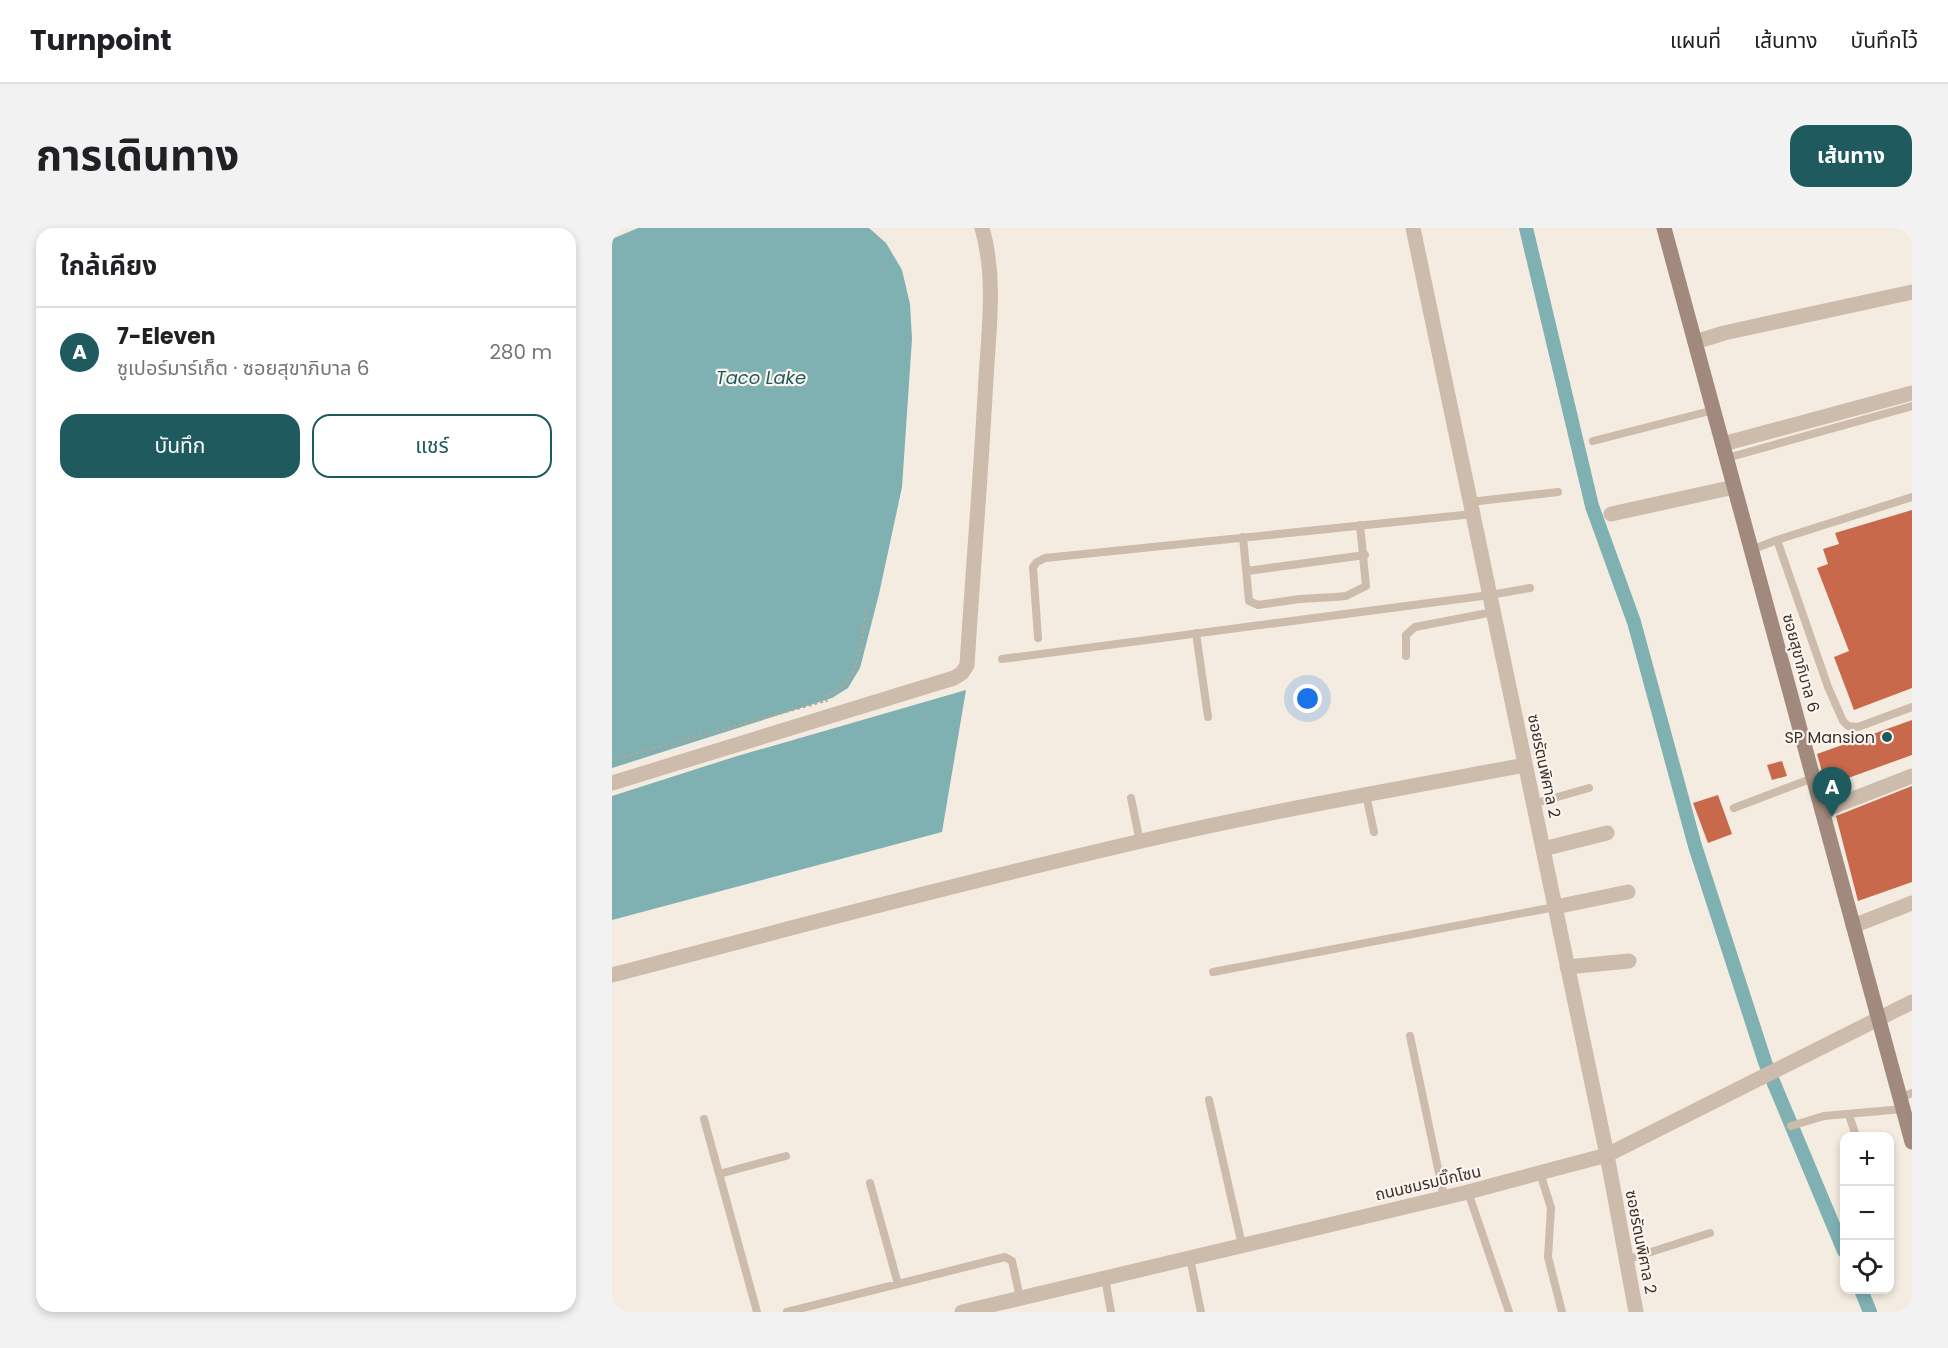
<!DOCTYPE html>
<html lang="th">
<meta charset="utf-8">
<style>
:root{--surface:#fff;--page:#f2f2f2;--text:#202124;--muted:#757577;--line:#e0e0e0;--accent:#1f5a5e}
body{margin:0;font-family:Poppins,"Noto Sans Thai",sans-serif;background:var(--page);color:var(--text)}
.controls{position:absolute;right:18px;bottom:18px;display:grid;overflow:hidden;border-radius:12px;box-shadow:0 3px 9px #0003}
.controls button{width:54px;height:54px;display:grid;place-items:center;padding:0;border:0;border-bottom:2px solid var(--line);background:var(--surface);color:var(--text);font:30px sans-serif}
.you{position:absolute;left:696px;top:471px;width:21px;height:21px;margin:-15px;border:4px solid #fff;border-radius:50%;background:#1a73e8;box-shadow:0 0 0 9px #1a73e833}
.badge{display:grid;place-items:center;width:39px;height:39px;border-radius:50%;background:var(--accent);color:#fff;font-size:20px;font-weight:700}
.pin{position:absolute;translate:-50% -50px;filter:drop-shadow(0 2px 3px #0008)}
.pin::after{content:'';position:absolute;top:32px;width:21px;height:18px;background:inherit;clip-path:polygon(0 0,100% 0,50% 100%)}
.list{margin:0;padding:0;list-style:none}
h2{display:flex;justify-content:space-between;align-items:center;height:78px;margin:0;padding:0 24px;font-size:26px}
h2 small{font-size:20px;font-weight:400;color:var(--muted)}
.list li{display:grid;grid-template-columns:39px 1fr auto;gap:18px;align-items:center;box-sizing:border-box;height:90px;padding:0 24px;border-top:2px solid var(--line)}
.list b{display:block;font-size:22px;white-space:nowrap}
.list p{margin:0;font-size:20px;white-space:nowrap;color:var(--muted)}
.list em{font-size:20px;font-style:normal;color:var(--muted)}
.actions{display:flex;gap:12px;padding:18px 24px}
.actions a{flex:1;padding:14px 0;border:2px solid var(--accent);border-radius:18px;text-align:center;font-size:21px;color:var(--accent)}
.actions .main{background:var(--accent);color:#fff}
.icon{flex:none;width:33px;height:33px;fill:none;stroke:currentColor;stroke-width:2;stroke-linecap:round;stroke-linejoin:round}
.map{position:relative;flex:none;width:1300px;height:1084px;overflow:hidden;border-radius:18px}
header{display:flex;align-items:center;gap:36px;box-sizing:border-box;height:84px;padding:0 30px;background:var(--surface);border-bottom:2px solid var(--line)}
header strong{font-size:28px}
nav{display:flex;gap:33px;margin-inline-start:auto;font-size:21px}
.intro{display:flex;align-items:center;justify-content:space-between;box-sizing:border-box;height:144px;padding:0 36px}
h1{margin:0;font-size:42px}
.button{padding:15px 27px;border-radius:18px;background:var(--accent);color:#fff;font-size:21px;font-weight:700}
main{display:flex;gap:36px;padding:0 36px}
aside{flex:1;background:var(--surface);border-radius:18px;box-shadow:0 3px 9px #0003}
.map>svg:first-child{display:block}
.water{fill:#7fb0b2}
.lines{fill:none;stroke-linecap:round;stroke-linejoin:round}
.canal{stroke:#7fb0b2;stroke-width:14}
.building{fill:#c8694b}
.path{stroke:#b9a596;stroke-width:2;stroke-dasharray:3 3;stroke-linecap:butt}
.lane{stroke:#cdbbac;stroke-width:8}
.street{stroke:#cdbbac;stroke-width:15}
.secondary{stroke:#a18a7d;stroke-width:15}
.poi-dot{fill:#1f5a5e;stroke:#fbf5ee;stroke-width:2}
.labels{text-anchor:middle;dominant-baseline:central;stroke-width:4.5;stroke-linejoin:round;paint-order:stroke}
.street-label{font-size:16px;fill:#3b302b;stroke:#fbf5ee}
.poi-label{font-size:16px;fill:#3b302b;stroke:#fbf5ee;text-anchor:end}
.water-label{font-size:18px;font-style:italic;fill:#1f5a5e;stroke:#fbf5ee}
</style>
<header>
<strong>Turnpoint</strong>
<nav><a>แผนที่</a><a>เส้นทาง</a><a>บันทึกไว้</a></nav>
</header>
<div class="intro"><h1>การเดินทาง</h1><a class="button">เส้นทาง</a></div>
<main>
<aside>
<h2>ใกล้เคียง<small></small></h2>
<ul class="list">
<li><span class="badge">A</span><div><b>7-Eleven</b><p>ซูเปอร์มาร์เก็ต · ซอยสุขาภิบาล 6</p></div><em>280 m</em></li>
</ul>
<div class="actions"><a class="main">บันทึก</a><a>แชร์</a></div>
</aside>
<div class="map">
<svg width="1300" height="1084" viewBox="0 0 1300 1084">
<rect width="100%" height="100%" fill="#f4ebe1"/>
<path class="water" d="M26,0H257L274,15L290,42L298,76L300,111L290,259L267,366L248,440L236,460L220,470L0,540V11Z
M354,462L330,604L0,692V568L122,529Z"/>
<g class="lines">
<path class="canal" d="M914,0L980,278L1022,394L1083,618L1153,834L1232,1023
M1249,1062L1258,1084"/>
</g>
<path class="building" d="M1300,282V460L1242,482L1222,429L1237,423L1205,340L1216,336L1211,321L1227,316L1223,305Z
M1300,492V527L1214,558L1205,526Z
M1170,533L1175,548L1160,552L1155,537Z
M1300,558V654L1246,673L1224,588Z
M1106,567L1120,606L1096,615L1081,575Z"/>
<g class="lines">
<path class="path" d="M215,474L213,468C248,457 251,411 254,380
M0,532L214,473"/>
<path class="lane" d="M981,213L1102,182
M1115,230L1300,178
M858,274L946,264
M631,309L637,373L646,377L688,371L723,369L734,368L754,358L748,297
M1165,312L1216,459L1231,493L1236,498L1246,499L1300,479
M1139,322L1165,312L1300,269
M635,343L753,327
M584,405L596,489
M426,410L421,339L425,334L433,330L861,286
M794,428V407L803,399L881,384
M390,431L878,367L918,360
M754,567L762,604
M519,570L528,614
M921,576L977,560
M1122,580L1201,550
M601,744L943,679
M798,808L832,969
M1288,870L1300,865
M597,872L630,1017
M1237,887L1244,908
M92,891L145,1084
M1179,898L1212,888L1291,881
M928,945L939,980L936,1029L950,1084
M107,946L174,928
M258,955L286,1056
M856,964L897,1084
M578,1030L589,1084
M1014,1032L1098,1005
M493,1050L499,1084
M175,1084L393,1029L400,1033L408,1070"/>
<path class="street" d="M801,0L995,927L1024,1084
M1083,114L1112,105L1300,64
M1111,216L1300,165
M999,286L1122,259
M0,555L342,450L350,445L355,437C361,341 369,246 374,150C377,101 384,48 370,0
M1210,583L1300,548
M931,621L995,605
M943,679L1016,664
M1241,698L1300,675
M955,739L1017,733
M0,747C175,701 349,655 525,614C653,584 784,561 913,537
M350,1084L856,964L995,927L1300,774"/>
<path class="secondary" d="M1052,0L1300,914"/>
</g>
<circle class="poi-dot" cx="1275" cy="509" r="6"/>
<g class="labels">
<g class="street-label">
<text transform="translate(1189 435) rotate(75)">ซอยสุขาภิบาล 6</text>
<text transform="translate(932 538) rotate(78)">ซอยรัตนพิศาล 2</text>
<text transform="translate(816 955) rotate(-13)">ถนนชมรมบิ๊กโซน</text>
<text transform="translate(1029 1014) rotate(79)">ซอยรัตนพิศาล 2</text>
</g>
<g class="poi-label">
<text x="1263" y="509">SP Mansion</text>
</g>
<g class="water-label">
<text x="149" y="149">Taco Lake</text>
</g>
</g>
</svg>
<div class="controls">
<button>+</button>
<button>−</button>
<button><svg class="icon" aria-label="locate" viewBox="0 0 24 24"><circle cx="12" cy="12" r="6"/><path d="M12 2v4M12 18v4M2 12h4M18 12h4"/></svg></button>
</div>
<div class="you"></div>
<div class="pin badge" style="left:1220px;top:589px">A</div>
</div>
</main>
